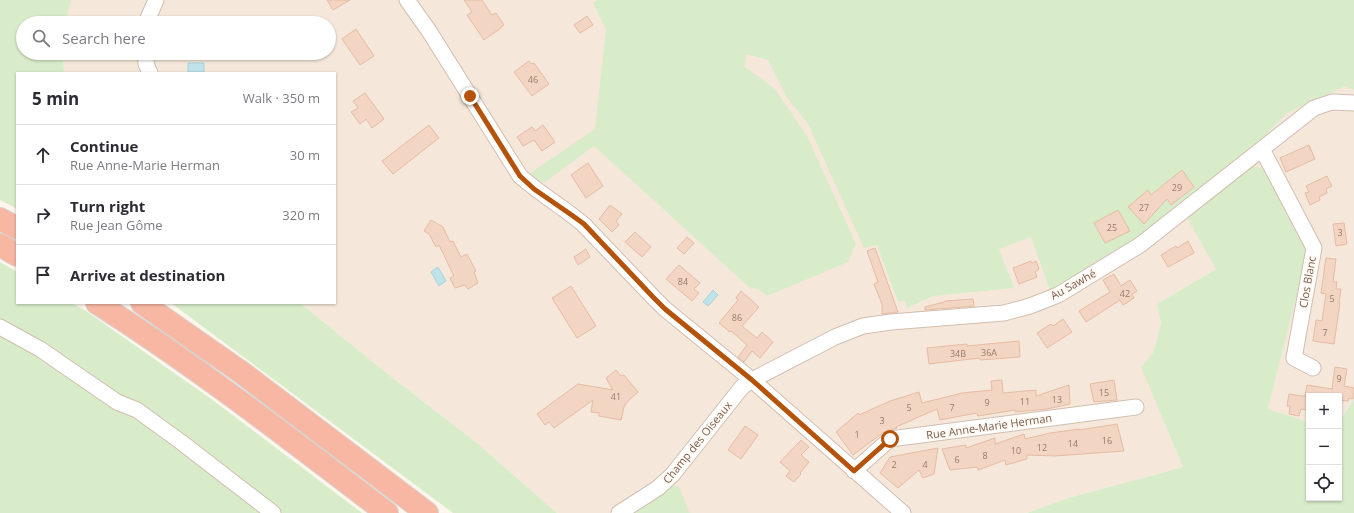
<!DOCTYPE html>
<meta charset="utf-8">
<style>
:root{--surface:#fff;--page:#f2f2f3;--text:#2b2b33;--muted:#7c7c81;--line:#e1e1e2}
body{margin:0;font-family:"Open Sans",sans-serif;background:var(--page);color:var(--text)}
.controls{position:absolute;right:12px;bottom:12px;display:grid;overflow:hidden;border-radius:0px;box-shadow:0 1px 3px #0004}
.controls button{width:36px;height:36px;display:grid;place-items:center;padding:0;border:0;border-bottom:1px solid var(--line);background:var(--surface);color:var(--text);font:20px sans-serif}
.stop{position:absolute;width:12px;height:12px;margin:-9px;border:3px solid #b45309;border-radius:50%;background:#fff}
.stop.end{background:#b45309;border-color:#fff;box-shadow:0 1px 4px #0008}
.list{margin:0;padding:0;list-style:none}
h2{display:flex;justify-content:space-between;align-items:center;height:52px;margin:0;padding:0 16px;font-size:17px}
h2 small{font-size:13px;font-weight:400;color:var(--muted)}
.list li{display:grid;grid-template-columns:26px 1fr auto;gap:12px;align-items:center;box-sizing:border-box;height:60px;padding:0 16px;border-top:1px solid var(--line)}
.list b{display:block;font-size:15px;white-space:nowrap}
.list p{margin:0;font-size:13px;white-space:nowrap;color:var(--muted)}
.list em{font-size:13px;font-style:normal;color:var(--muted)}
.icon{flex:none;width:22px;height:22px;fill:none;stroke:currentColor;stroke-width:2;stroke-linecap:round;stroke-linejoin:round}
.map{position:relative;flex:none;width:1354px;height:513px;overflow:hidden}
.search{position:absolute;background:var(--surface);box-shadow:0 1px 3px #0004;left:16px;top:16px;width:320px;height:44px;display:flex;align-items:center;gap:10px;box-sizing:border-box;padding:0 14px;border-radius:22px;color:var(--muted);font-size:15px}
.panel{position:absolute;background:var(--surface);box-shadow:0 1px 3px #0004;left:16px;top:72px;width:320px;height:232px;border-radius:0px}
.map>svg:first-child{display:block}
.residential{fill:#f5e8da}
.green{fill:#d8ecc9}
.water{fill:#bfe3e8;stroke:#a5d3da}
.building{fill:#f3d5c3;stroke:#e6bba3}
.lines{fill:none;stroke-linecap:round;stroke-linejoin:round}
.minor-casing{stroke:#d1beb0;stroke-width:17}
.highway-casing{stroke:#dad1cd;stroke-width:24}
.minor{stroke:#fff;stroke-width:15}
.highway{stroke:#f7b7a3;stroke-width:22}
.route{stroke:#b45309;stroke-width:5}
.labels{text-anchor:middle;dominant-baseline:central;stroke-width:3.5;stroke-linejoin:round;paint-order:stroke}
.number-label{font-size:9px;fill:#987a6a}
.street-label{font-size:11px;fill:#7a5c4d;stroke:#fffaf3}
</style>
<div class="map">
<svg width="1354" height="513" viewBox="0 0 1354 513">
<rect width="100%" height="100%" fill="#fdf6ec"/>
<path class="residential" d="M71,0H1354V399L1339,422V396H1309V422L1268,409L1308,251L1216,269L1157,304L1161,323L1153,353L1142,367L1183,467L1068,498L1027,513H690L689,511L630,513H557L477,443L389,375L300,303H335V73H64L63,53H329V23H66Z"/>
<path class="green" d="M0,0H71L66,23H23V53H63L64,73H17V209L0,200Z
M598,0H1354V90L1345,86L1287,113L1245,156L1141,241L1051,293L1031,237L999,249L1014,288L933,296L907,308L905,301L898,302L877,245L864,248L808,124L786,96L768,60L746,54L745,67L775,89L807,136L856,244L848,262L767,296L759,289L750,288L594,146L544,183L529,174L595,129L606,29L593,3Z
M1251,166L1265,169L1308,251L1268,409L1309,422V498H1339V422L1354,399V513H1027L1068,498L1183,467L1141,367L1153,353L1161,323L1157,304L1216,269L1186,216Z
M0,262L17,272V303H72L86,311L214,401L362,513H0Z
M171,303H300L389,375L477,443L557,513H453Z
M673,485L679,487L690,513H630Z"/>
<path class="water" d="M188,63H204V72H188Z
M438,267L446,281L439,286L431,272Z
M713,290L718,295L708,306L703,302Z"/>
<path class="building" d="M327,0H350L333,10Z
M464,0H482L492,15L496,13L504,25L501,27V28L484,40L467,15L472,12Z
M587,16L593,25L580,33L574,25Z
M356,29L374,56L360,65L342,39Z
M529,61L532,64L534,63L549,84L532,96L514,72Z
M365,93L384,119L372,128L366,119L360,124L351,112L358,108L353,101Z
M429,125L439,138L393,174L382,161Z
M543,125L555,142L542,151L534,140L523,146L517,137L532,127L535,131Z
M1309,145L1315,159L1286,172L1280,158Z
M588,163L603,186L586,198L571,175Z
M1182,170L1194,187L1171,205L1167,199L1144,224L1128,207L1148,190L1151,195Z
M1327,176L1332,186L1326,189L1327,193L1319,197L1320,200L1310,205L1305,193L1309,192L1306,186Z
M610,205L622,214L616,221L619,225L612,232L599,219Z
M1118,210L1130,231L1105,243L1094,223Z
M431,220L443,227L450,242L453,241L461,257L467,254L476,271L474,272L478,283L468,289L465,285L455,288L450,278L454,276L439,245L436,247L429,234L424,231Z
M1344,223L1347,244L1336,246L1333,224Z
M635,232L651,247L642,257L625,242Z
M687,237L694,243L684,254L677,248Z
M1188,241L1194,253L1168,267L1161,255L1176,246L1177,248Z
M875,248L898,312L882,314V304L874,284L878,282L867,251Z
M586,249L590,257L578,265L574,257Z
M1326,258L1336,259L1333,282H1337L1336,289H1341L1339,303H1340L1334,344L1313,341L1316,320L1322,321L1326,294L1321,293Z
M1031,261L1032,263L1036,261L1039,269L1035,272L1037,277L1019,284L1013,268Z
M679,265L700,283L694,289L699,293L692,301L666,279Z
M1114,274L1121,286L1130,280L1137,291L1132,294L1134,298L1123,305L1120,300L1086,322L1079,311L1110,292L1103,280Z
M571,286L596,326L577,338L552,298Z
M741,291L759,307L742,326L757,338L762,332L773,342L760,358L752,351L744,362L738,357L747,345L731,331L730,332L719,323L738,300L736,298Z
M973,299L974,306L925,310V307L944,302L945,301Z
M1063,319L1072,332L1047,348L1037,333L1051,324L1053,326Z
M1019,341L1020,357L980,360V358L929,364L927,348L967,344V346Z
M1335,367L1347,369L1344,386L1354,388L1353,399L1349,398L1348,401L1339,400V396H1305L1307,385L1332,389Z
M616,370L621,376L624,375L638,392L628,401L624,407L621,420L599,416V413L591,412L593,400L554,428L549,422L545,425L537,414L578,384L613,390L606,378Z
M1002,380L1003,393L1036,390V396L1069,385L1070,404L1047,409L1015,412V410L978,416L977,413L940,420L937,409L896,427L897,428L884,432L853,455L836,432L858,413L859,415L890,401L919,392L922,403L962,393L992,390L991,381Z
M1114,380L1117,400L1094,402L1090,384Z
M1289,394L1309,397V410L1301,409L1299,416L1289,414L1290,406H1287Z
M1117,424L1124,451L1055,456L1027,455V459L1006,465L1005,460L978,470L977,467L950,470L942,449L966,445V448L995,438V444L1024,434L1025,439L1050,433L1079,429V430Z
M745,426L758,435L741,459L728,450Z
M801,440L809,447L801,455L809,462L800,473L801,474L794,482L786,476L790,471L780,462Z
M938,448L934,474L923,478L919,470L898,488L880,473L890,457Z"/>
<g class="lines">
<g class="minor-casing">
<path id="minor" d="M407,0L429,31L520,176C540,194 563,207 583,224L653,297L665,309L752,380L903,513
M146,23L156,0
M146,53V64L150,73
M1262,149L1314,248L1294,358L1313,368
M0,327L40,349L117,402L137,410L181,442L273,513
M854,471L890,439L1136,407
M619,513L658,488L673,474L742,387L752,380L835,337L863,326L891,322L1004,313L1030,306L1058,295L1140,245L1314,108L1332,102L1354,103"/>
</g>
<g class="highway-casing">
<path id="highway" d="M0,219L17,228
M0,245L17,255
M97,303C198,367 292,441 387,513
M142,303L241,372L427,513"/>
</g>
<use href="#minor" class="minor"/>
<use href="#highway" class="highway"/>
</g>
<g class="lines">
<path class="route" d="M470,96L520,176L534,189L573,216L584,224L653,297L665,309L752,380L854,471L890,439"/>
</g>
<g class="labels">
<g class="number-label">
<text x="533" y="79">46</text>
<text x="1177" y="187">29</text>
<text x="1144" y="207">27</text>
<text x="1112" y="227">25</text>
<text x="1340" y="232">3</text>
<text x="683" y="281">84</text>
<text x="1125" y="293">42</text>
<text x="1332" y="298">5</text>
<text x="737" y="317">86</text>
<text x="1325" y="332">7</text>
<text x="989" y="352">36A</text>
<text x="958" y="353">34B</text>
<text x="1339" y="378">9</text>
<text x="1104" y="392">15</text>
<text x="616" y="396">41</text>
<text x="1057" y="399">13</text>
<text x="1025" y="401">11</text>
<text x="987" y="402">9</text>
<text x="909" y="407">5</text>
<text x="952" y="407">7</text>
<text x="882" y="420">3</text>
<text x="857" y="434">1</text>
<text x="1107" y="440">16</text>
<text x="1073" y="443">14</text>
<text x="1042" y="447">12</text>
<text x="1016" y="450">10</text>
<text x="985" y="455">8</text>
<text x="957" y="459">6</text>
<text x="894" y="464">2</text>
<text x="925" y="464">4</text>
</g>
<g class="street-label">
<text transform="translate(1307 282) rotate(-80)">Clos Blanc</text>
<text transform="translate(1073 284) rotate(-29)">Au Sawhé</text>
<text transform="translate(989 426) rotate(-8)">Rue Anne-Marie Herman</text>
<text transform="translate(697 442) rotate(-51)">Champ des Oiseaux</text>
</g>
</g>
</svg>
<div class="controls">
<button>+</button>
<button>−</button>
<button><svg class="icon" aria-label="locate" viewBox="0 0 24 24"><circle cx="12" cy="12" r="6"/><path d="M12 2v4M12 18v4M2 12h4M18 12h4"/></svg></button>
</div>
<div class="stop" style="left:890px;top:439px"></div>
<div class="stop end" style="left:470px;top:96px"></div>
<div class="search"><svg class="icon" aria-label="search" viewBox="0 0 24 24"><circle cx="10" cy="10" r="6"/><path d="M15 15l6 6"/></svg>Search here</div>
<section class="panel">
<h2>5 min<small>Walk · 350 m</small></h2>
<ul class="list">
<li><svg class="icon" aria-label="ahead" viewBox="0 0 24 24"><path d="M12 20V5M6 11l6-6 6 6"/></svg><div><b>Continue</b><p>Rue Anne-Marie Herman</p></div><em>30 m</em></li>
<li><svg class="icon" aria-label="right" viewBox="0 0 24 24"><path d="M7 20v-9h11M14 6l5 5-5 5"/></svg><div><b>Turn right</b><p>Rue Jean Gôme</p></div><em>320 m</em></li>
<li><svg class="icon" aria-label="arrive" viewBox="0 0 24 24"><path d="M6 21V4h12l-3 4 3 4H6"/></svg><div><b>Arrive at destination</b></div></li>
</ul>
</section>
</div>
